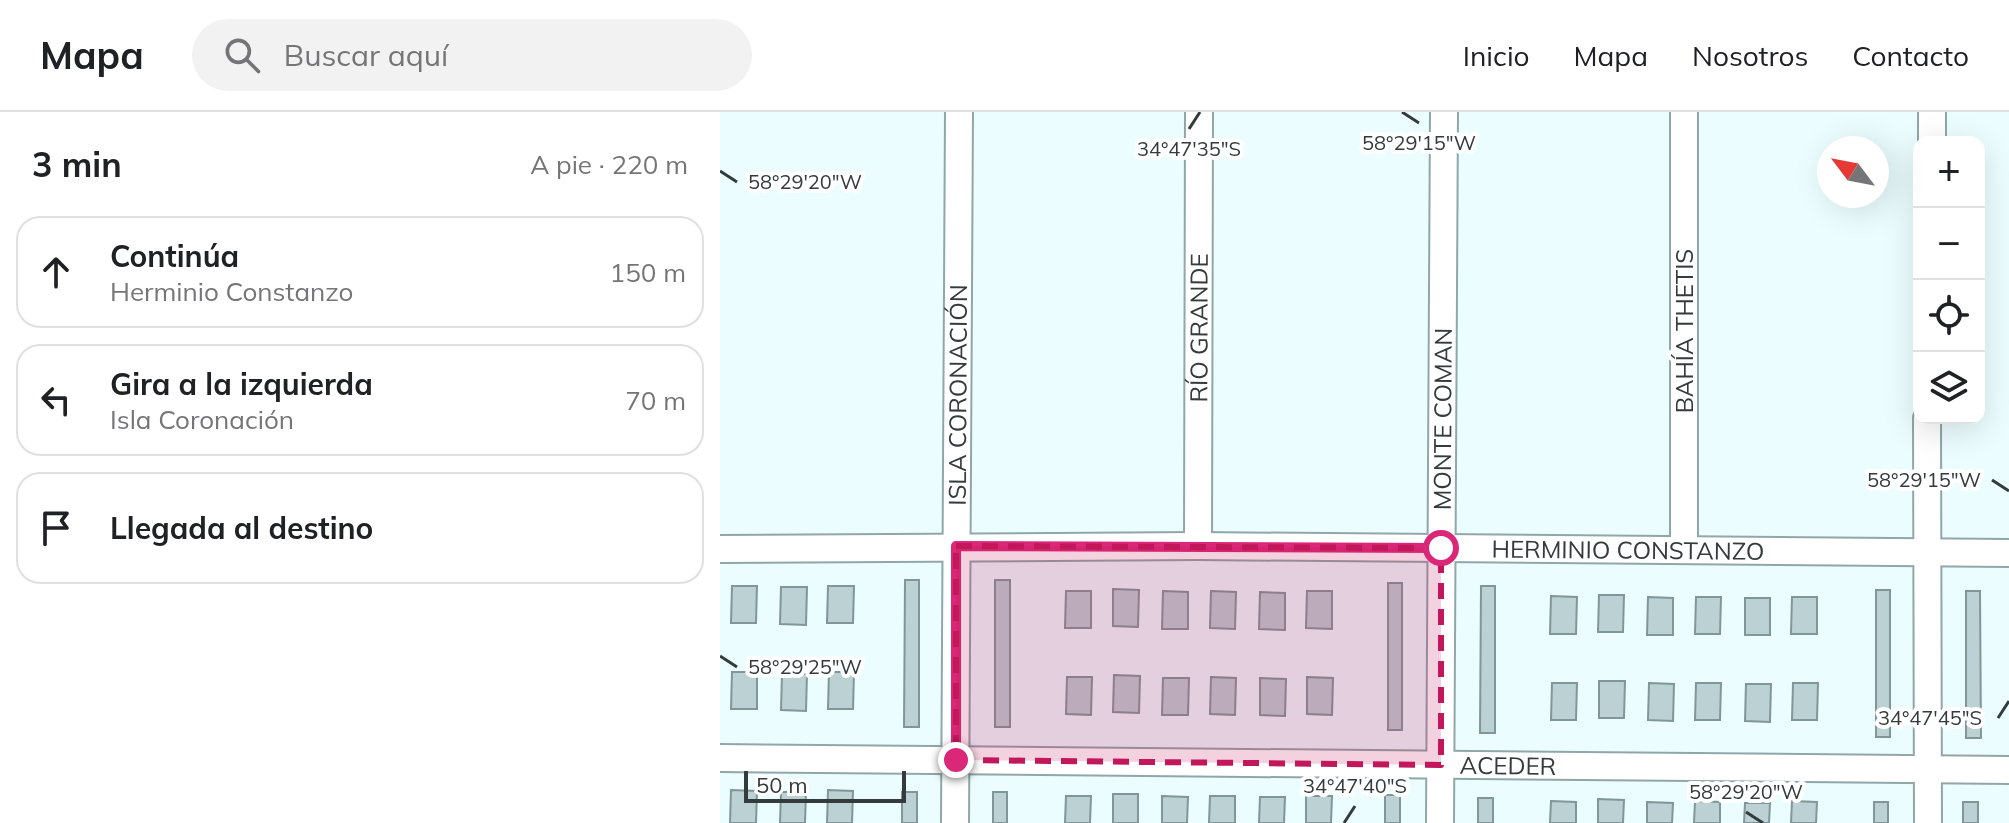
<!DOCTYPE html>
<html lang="es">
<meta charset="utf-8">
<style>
:root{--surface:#fff;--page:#f2f2f2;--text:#202124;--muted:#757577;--line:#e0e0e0}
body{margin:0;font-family:Mulish,sans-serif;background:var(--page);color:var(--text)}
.controls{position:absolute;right:24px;top:24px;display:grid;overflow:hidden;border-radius:16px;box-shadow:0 8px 32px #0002}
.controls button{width:72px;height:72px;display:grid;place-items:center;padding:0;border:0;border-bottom:2px solid var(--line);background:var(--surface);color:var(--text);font:40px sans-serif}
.compass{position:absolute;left:1097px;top:24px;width:72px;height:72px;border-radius:50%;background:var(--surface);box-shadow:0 8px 32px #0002;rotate:302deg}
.scale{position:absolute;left:24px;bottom:20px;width:162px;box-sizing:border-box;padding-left:8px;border:4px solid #333b3c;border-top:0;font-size:22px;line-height:28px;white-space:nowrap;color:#333b3c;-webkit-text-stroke:6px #fff;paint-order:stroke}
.stop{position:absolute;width:24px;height:24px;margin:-18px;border:6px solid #db2777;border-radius:50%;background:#fff}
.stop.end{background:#db2777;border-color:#fff;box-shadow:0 2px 8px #0008}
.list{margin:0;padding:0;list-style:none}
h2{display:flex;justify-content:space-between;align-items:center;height:104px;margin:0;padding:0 32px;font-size:34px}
h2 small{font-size:26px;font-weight:400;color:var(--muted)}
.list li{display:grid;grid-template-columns:52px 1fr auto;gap:24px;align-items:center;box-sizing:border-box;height:112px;margin:0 16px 16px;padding:0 16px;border:2px solid var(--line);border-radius:24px}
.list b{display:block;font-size:30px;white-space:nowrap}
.list p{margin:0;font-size:26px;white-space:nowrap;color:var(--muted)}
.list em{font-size:26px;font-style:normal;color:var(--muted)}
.icon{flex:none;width:44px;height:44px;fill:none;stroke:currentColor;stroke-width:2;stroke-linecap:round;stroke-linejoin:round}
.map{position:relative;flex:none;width:1289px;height:711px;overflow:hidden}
header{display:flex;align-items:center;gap:48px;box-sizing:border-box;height:112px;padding:0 40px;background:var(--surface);border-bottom:2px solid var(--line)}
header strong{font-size:38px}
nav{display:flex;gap:44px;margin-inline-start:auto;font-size:28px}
.search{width:560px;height:72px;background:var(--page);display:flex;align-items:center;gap:20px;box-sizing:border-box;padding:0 28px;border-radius:44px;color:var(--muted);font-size:30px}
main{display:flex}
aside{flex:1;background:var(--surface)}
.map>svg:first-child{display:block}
.building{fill:#bbd1d4;stroke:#819698;stroke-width:2}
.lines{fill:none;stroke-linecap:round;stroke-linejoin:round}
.minor-casing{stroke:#91a6a8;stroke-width:30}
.minor{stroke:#fff;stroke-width:26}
.route{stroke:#db2777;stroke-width:10}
.marked{fill:#c2185b;fill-opacity:0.2;stroke:#c2185b;stroke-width:6;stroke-dasharray:16 10;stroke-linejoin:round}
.ticks{fill:none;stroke:#333b3c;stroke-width:3}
.labels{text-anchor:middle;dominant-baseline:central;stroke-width:8;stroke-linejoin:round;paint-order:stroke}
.street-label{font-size:24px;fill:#333b3c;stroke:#fff}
.ticks-label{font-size:20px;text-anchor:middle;fill:#333b3c;stroke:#fff;stroke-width:8;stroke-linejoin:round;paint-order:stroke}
</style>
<header>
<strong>Mapa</strong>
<div class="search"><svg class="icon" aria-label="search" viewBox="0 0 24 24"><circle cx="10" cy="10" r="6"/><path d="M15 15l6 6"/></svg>Buscar aquí</div>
<nav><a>Inicio</a><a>Mapa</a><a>Nosotros</a><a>Contacto</a></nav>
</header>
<main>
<aside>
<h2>3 min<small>A pie · 220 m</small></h2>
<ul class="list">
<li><svg class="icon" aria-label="ahead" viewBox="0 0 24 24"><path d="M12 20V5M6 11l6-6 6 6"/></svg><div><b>Continúa</b><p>Herminio Constanzo</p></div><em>150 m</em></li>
<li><svg class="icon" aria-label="left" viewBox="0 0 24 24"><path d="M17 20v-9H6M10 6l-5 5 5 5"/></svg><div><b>Gira a la izquierda</b><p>Isla Coronación</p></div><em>70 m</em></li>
<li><svg class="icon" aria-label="arrive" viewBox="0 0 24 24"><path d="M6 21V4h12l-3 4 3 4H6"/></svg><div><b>Llegada al destino</b></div></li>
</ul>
</aside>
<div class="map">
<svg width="1289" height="711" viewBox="0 0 1289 711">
<rect width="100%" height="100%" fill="#ebfdff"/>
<path class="building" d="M185,468H199V615H184Z
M275,468H290V615H275Z
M668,471H682V618H668Z
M12,474H37L36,511H11Z
M108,474H134L133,511H107Z
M761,474H775V621H760Z
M61,475H87L86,513L60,512Z
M393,477L419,478L418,515L393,514Z
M1156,478H1170V625H1156Z
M346,479H371V516H345Z
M443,479L468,480V517H442Z
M491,479L516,480L515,517L490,516Z
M587,479H612V517L586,516Z
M1246,479H1260L1261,626H1246Z
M540,480L565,481V518L539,517Z
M879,483H904L903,520H878Z
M831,484L857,485L856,522H830Z
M928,485L953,486V523H927Z
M976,485H1001L1000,522H975Z
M1072,485H1097V522H1071Z
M1025,486H1050V523H1025Z
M12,560H37V597H11Z
M109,560H134L133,597H108Z
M62,561L87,562L86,599L61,598Z
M394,563L420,564L419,601L393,600Z
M347,565H372L371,603L346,602Z
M491,565L516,566L515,603L490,602Z
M587,565L613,566L612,603L587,602Z
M443,566H469L468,603H442Z
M540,566L566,567L565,604L540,603Z
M879,569H905L904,606H879Z
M832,571H857L856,608H831Z
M929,571L954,572L953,609L928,608Z
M976,571H1001L1000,608H975Z
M1073,571H1098L1097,608H1072Z
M1026,572H1051L1050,610L1025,609Z
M11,678L37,679L36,711H10Z
M108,678L133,679L132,711H107Z
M61,680H86L85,711H60Z
M182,680H197V711H182Z
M273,680H287V711H273Z
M393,682H418V711H393Z
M665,683H680V711H665Z
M346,684H371L370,711H345Z
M442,684L468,685L467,711H442Z
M490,684H515V711H489Z
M586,684H612L611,711H586Z
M540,685H565L564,711H539Z
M758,686H773V711H758Z
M878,687L904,688L903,711H878Z
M831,689L856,690V711H830Z
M975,689L1000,690V711H974Z
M1072,689L1097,690L1096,711H1071Z
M927,690L953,691L952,711H927Z
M1154,690H1168V711H1154Z
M1243,690H1258V711H1243Z
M1025,691H1050L1049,711H1024Z"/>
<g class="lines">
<g class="minor-casing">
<g id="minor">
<path d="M1212,30V0"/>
<path d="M1207,306L1208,711"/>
<path id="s1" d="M478,434L479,0"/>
<path id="s2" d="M0,437L478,434L1289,441"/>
<path d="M964,437V0"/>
<path id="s3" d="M0,646L1289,658"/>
<path id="s4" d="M235,711L239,0"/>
<path id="s5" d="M720,711L724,0"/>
</g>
</g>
<use href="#minor" class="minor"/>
</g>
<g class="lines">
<path class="route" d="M236,648V434L721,436"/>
</g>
<path class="marked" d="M236,434L721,436V653L236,648Z"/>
<path class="ticks" d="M682,0L699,11M469,17L480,0M0,59L17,70M1272,368L1289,379M0,544L17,555M1278,606L1289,589M1026,700L1043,711M624,711L635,694"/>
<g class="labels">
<g class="street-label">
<text stroke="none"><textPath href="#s1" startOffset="218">RÍO GRANDE</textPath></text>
<text transform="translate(964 219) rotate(-90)">BAHÍA THETIS</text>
<text stroke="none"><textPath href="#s4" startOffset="428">ISLA CORONACIÓN</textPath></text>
<text stroke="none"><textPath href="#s5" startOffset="404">MONTE COMAN</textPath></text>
<text stroke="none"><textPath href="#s2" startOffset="908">HERMINIO CONSTANZO</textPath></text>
<text stroke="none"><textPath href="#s3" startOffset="788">ACEDER</textPath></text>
</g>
</g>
<g class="ticks-label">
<text x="699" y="38">58°29'15"W</text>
<text x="469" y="44">34°47'35"S</text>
<text x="85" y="77">58°29'20"W</text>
<text x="1204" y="375">58°29'15"W</text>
<text x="85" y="562">58°29'25"W</text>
<text x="1210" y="613">34°47'45"S</text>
<text x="635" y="681">34°47'40"S</text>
<text x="1026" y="687">58°29'20"W</text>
</g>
</svg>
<div class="controls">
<button>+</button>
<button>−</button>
<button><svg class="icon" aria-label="locate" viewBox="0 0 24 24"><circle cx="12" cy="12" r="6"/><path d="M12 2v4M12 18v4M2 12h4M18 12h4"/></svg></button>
<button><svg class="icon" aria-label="layers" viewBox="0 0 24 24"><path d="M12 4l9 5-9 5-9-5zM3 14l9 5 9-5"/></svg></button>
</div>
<svg class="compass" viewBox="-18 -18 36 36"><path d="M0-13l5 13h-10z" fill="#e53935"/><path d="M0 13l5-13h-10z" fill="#757577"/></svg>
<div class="scale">50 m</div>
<div class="stop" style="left:721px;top:436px"></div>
<div class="stop end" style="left:236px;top:648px"></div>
</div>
</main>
